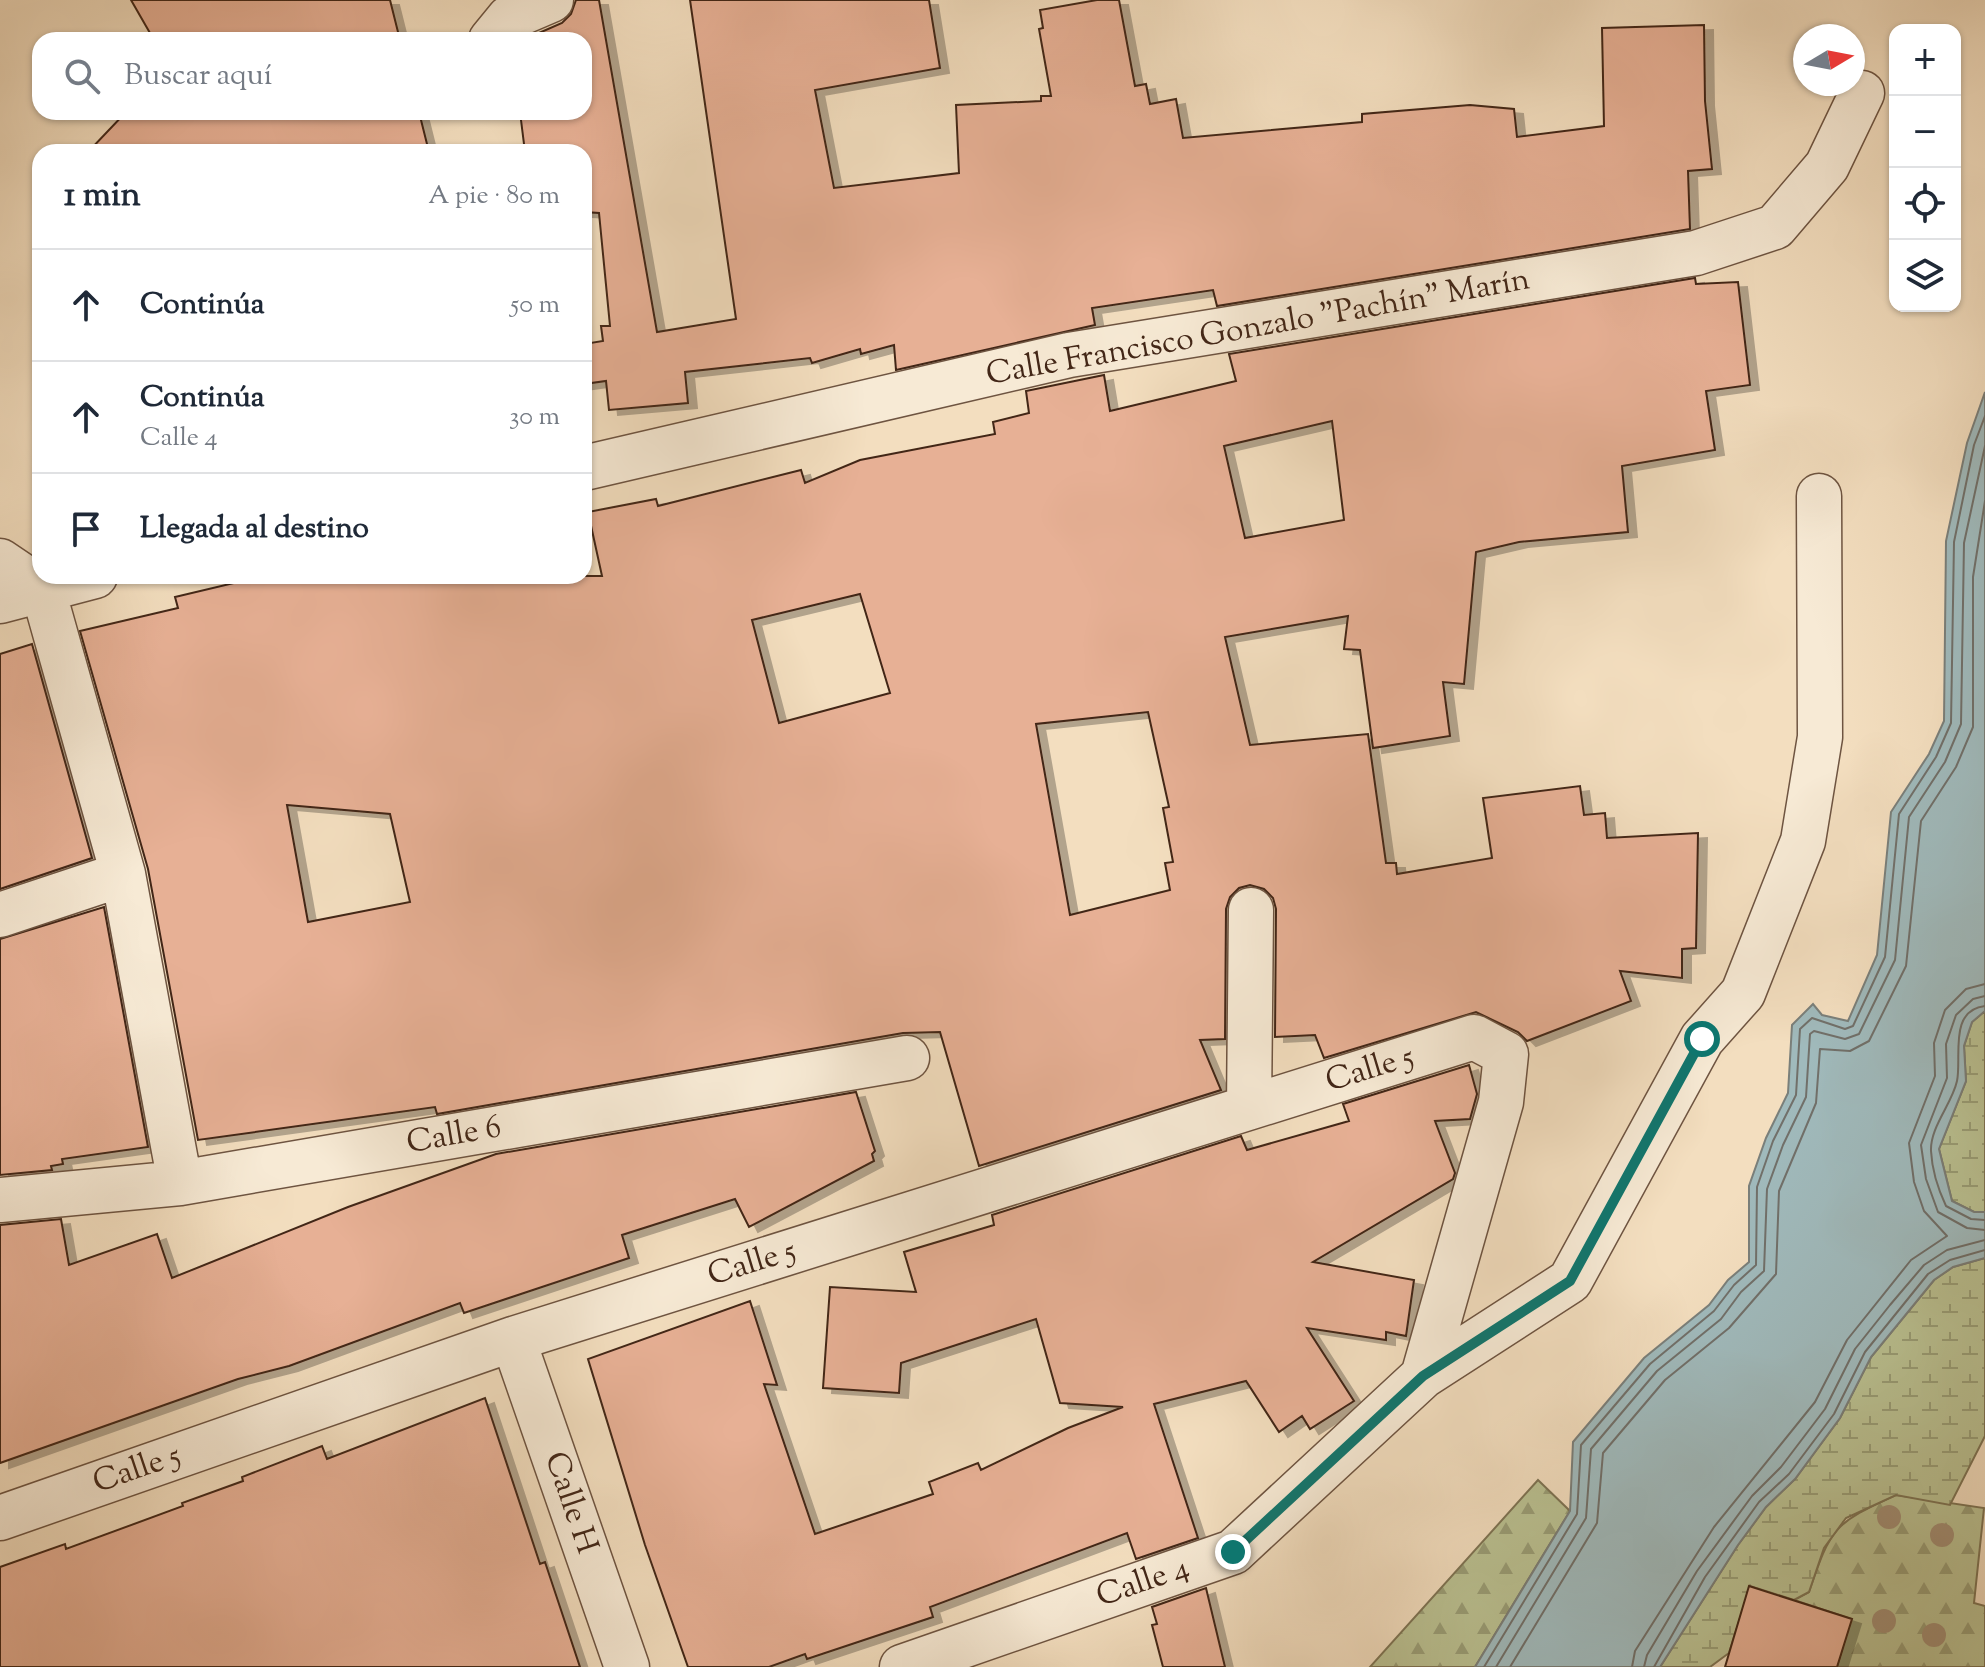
<!DOCTYPE html>
<html lang="es">
<meta charset="utf-8">
<style>
:root{--surface:#fff;--page:#f6f6f7;--text:#1f2937;--muted:#747a83;--line:#e0e1e3}
body{margin:0;font-family:"Sorts Mill Goudy",serif;background:var(--page);color:var(--text)}
.controls{position:absolute;right:24px;top:24px;display:grid;overflow:hidden;border-radius:16px;box-shadow:0 2px 6px #0004}
.controls button{width:72px;height:72px;display:grid;place-items:center;padding:0;border:0;border-bottom:2px solid var(--line);background:var(--surface);color:var(--text);font:40px sans-serif}
.compass{position:absolute;left:1793px;top:24px;width:72px;height:72px;border-radius:50%;background:var(--surface);box-shadow:0 2px 6px #0004;rotate:80deg}
.stop{position:absolute;width:24px;height:24px;margin:-18px;border:6px solid #0f766e;border-radius:50%;background:#fff}
.stop.end{background:#0f766e;border-color:#fff;box-shadow:0 2px 8px #0008}
.list{margin:0;padding:0;list-style:none}
h2{display:flex;justify-content:space-between;align-items:center;height:104px;margin:0;padding:0 32px;font-size:34px}
h2 small{font-size:26px;font-weight:400;color:var(--muted)}
.list li{display:grid;grid-template-columns:52px 1fr auto;gap:24px;align-items:center;box-sizing:border-box;height:112px;padding:0 32px;border-top:2px solid var(--line)}
.list b{display:block;font-size:30px;white-space:nowrap}
.list p{margin:0;font-size:26px;white-space:nowrap;color:var(--muted)}
.list em{font-size:26px;font-style:normal;color:var(--muted)}
.icon{flex:none;width:44px;height:44px;fill:none;stroke:currentColor;stroke-width:2;stroke-linecap:round;stroke-linejoin:round}
.map{position:relative;flex:none;width:1985px;height:1667px;overflow:hidden}
.search{position:absolute;background:var(--surface);box-shadow:0 2px 6px #0004;left:32px;top:32px;width:560px;height:88px;display:flex;align-items:center;gap:20px;box-sizing:border-box;padding:0 28px;border-radius:24px;color:var(--muted);font-size:30px}
.panel{position:absolute;background:var(--surface);box-shadow:0 2px 6px #0004;left:32px;top:144px;width:560px;height:440px;border-radius:24px}
.map>svg:first-child{display:block}
.forest{fill:url(#forest-firs);stroke:#7e7454;stroke-width:2}
.wetland{fill:url(#wetland-marsh);stroke:#7e7454;stroke-width:2}
.water{fill:#a0babc;stroke:#7a7f7a;stroke-width:2}
.lines{fill:none;stroke-linecap:round;stroke-linejoin:round}
.shore{stroke:#71706a;stroke-width:2}
.building{fill:#e7b095;stroke:#422617;stroke-width:2;fill-rule:evenodd;filter:url(#shadow)}
.minor-casing{stroke:#6e5441;stroke-width:47}
.minor{stroke:#f7ead5;stroke-width:44}
.tree{fill:#a28e74}
.route{stroke:#0f766e;stroke-width:10}
.labels{text-anchor:middle;dominant-baseline:central;stroke-width:6;stroke-linejoin:round;paint-order:stroke}
.street-label{font-size:32px;fill:#422617;stroke:#f7ead5}
</style>
<div class="map">
<svg width="1985" height="1667" viewBox="0 0 1985 1667">
<defs>
<pattern id="forest-firs" width="22" height="20" patternUnits="userSpaceOnUse" patternTransform="scale(2)"><rect width="22" height="20" fill="#bac192"/><path d="M5 1l3.5 6h-7zM16 11l3.5 6h-7z" fill="#999d76"/></pattern>
<pattern id="wetland-marsh" width="20" height="14" patternUnits="userSpaceOnUse" patternTransform="scale(2)"><rect width="20" height="14" fill="#bac192"/><path d="M1 5h8M5 5V1M11 12h8M15 12V8" fill="none" stroke="#999d76"/></pattern>
<filter id="shadow"><feDropShadow dx="9" dy="5" stdDeviation="0" flood-color="#0004"/></filter>
</defs>
<rect width="100%" height="100%" fill="#f3debf"/>
<filter id="stains"><feTurbulence type="fractalNoise" baseFrequency=".0025" numOctaves="4"/><feColorMatrix values="0 0 0 0 .2 0 0 0 0 .09 0 0 0 0 .02 0 0 0 .5 -.17"/></filter>
<radialGradient id="worn" r=".72"><stop offset=".6" stop-color="#630" stop-opacity="0"/><stop offset="1" stop-color="#630" stop-opacity=".3"/></radialGradient>
<path class="forest" d="M1538,1480L1570,1511L1475,1667H1370Z
M1896,1495L1984,1508L1974,1603L1985,1606V1667H1837L1851,1619L1794,1600L1809,1592C1831,1527 1834,1523 1896,1495Z"/>
<path class="wetland" d="M1985,1011V1212H1974L1952,1201L1939,1149L1966,1081L1964,1046L1972,1022Z
M1985,1258V1436L1950,1505L1896,1495L1846,1518L1824,1548L1809,1592L1794,1600L1750,1586L1729,1653L1710,1667H1660L1738,1545L1766,1507L1795,1479L1840,1418L1871,1357L1934,1280L1953,1267Z"/>
<path class="water" d="M1985,392V1011L1972,1022L1964,1046L1966,1081L1939,1149L1952,1201L1974,1212H1985V1258L1953,1267L1934,1280L1871,1357L1840,1418L1795,1479L1766,1507L1738,1545L1660,1667H1475L1570,1511L1573,1442L1644,1358L1709,1305L1728,1280L1749,1262V1186L1766,1138L1788,1093L1792,1025L1813,1004L1822,1015L1848,1021L1877,955L1891,812L1929,754L1944,721L1946,541L1967,443Z"/>
<g class="lines">
<path class="shore" d="M1985,996L1973,999L1956,1015L1946,1044L1947,1078L1921,1145L1926,1179L1938,1212L1967,1228L1985,1230
M1985,1006C1948,1010 1962,1058 1957,1081C1952,1104 1930,1127 1931,1151C1932,1170 1938,1189 1946,1206L1971,1219L1985,1220
M1484,1667L1577,1514L1581,1445L1650,1364L1714,1311L1734,1285L1756,1265L1757,1187L1773,1141L1796,1095L1800,1029L1812,1018L1845,1029L1853,1026L1885,957L1899,814L1936,757L1951,723L1954,542L1974,445L1985,416
M1496,1667L1586,1518L1591,1449L1657,1371L1721,1319L1741,1292L1764,1271L1767,1189L1783,1145L1806,1097L1810,1034L1814,1031L1845,1039L1859,1034L1895,960L1909,817L1945,762L1961,724L1964,543L1985,446
M1510,1667L1597,1523L1603,1453L1665,1380L1729,1328L1776,1274L1779,1191L1816,1103L1820,1049L1850,1051L1869,1041L1906,966L1921,821L1956,767L1973,727V577L1985,501
M1632,1667L1635,1651L1714,1527L1815,1402L1847,1340L1911,1260L1947,1236L1924,1211L1914,1182L1909,1143L1935,1076L1934,1043L1945,1010L1966,989L1985,984
M1644,1667L1647,1655L1697,1571L1752,1496L1781,1467L1825,1409L1855,1349L1890,1305L1924,1265L1947,1250L1985,1240
M1654,1667L1705,1577L1759,1502L1789,1474L1834,1414L1865,1352L1928,1274L1950,1260L1985,1250"/>
</g>
<path class="building" d="M131,0H390L400,40H154Z
M576,0H599L657,332L736,319L690,0H929L940,68L815,90L834,188L959,173L956,105L1041,101V96H1051L1039,29L1043,28L1040,10L1097,0H1119L1135,86L1146,84L1150,104L1176,99L1183,138L1362,122V114L1470,105L1514,109L1517,137L1604,126L1602,28L1704,25L1705,101L1712,169L1688,171L1690,229L1217,306L1213,290L1092,308L1095,325L896,370L894,345L861,354L860,349L812,363L810,358L685,372L688,403L609,410L606,381L584,384V344L603,341L601,326H610L599,213L584,212V152H525L520,112H584V40H523L562,23L571,14Z
M126,112H419L429,152H88Z
M1695,278L1696,284L1738,282L1750,385L1706,391L1715,450L1622,466L1628,532L1519,542L1476,552L1464,684L1443,682L1450,736L1373,748L1360,650L1344,649L1348,616L1225,637L1250,745L1368,734L1386,863H1396L1397,874L1492,858L1483,798L1580,786L1584,815L1605,813L1607,838L1698,833L1696,948L1682,949V978L1620,971L1631,1001L1527,1041L1518,1032L1476,1012L1324,1058L1315,1035L1275,1037L1276,909L1273,898L1264,889L1250,885L1239,888L1230,897L1226,909L1225,1039L1200,1040L1221,1090L979,1166L940,1032L903,1033L437,1114L435,1107L198,1140L148,869L80,631L178,608L175,597L263,576H602L588,512L656,499L658,506L801,470L805,483L860,460L995,434L993,422L1029,413L1026,391L1104,375L1110,411L1236,381L1229,354ZM1332,421L1344,520L1245,538L1224,446ZM860,594L890,693L779,723L752,620ZM1148,712L1169,807L1163,808L1173,862L1165,863L1170,890L1070,915L1036,724ZM287,805L390,814L410,902L308,922Z
M32,644L92,858L0,889V654Z
M104,907L148,1147L62,1159L63,1164L51,1166L52,1170L0,1175V939Z
M1469,1065L1477,1094L1470,1119L1435,1121L1455,1173L1453,1179L1313,1262L1414,1280L1406,1336L1386,1332V1340L1307,1328L1354,1401L1310,1429L1302,1416L1279,1432L1246,1381L1154,1404L1198,1538L1136,1559L1127,1533L930,1607L933,1617L807,1659L805,1654L769,1667H688L645,1545L588,1359L750,1301L777,1385L764,1384L815,1534L933,1494L929,1482L978,1463L981,1470L1068,1428L1123,1407L1060,1403L1036,1319L901,1363L899,1393L823,1388L830,1287L916,1292L904,1252L994,1225L992,1215L1241,1136L1247,1150L1349,1121L1343,1104Z
M856,1092L875,1151L872,1154L874,1161L749,1227L735,1199L622,1235L629,1258L464,1313L460,1303L289,1366L238,1379L0,1463V1225L61,1219L69,1265L157,1234L172,1278L348,1207L496,1154Z
M485,1398L540,1564L545,1562L580,1667H0V1567L65,1544L66,1549L183,1506L182,1503L243,1481L242,1477L322,1446L327,1459Z
M1749,1586L1852,1619L1837,1667H1725Z
M1206,1588L1225,1667H1163L1152,1625L1157,1624L1152,1607Z"/>
<g class="lines">
<g class="minor-casing">
<path id="minor" d="M491,40L509,18L551,0
M584,468L1069,355L1696,253L1775,227L1827,166L1862,93
M0,561L43,590L123,874L180,1183
M0,601L95,576
M0,915L123,874
M1249,1107L1251,910
M0,1200L180,1183L907,1058
M513,1339L627,1667
M1423,1376L1570,1281L1702,1039L1743,993L1803,841L1820,737L1819,496
M0,1518L513,1339L1474,1037L1506,1054L1501,1102L1423,1376L1233,1552L902,1667"/>
</g>
<use href="#minor" class="minor"/>
</g>
<g class="tree">
<circle cx="1889" cy="1517" r="12"/>
<circle cx="1942" cy="1535" r="12"/>
<circle cx="1884" cy="1621" r="12"/>
<circle cx="1934" cy="1635" r="12"/>
</g>
<g class="lines">
<path class="route" d="M1233,1552L1423,1376L1570,1281L1702,1039"/>
</g>
<g class="labels">
<g class="street-label">
<text transform="translate(1258 328) rotate(-10)">Calle Francisco Gonzalo "Pachín" Marín</text>
<text transform="translate(1370 1070) rotate(-17)">Calle 5</text>
<text transform="translate(454 1136) rotate(-10)">Calle 6</text>
<text transform="translate(752 1264) rotate(-17)">Calle 5</text>
<text transform="translate(137 1470) rotate(-19)">Calle 5</text>
<text transform="translate(570 1503) rotate(71)">Calle H</text>
<text transform="translate(1143 1583) rotate(-19)">Calle 4</text>
</g>
</g>
<rect width="100%" height="100%" filter="url(#stains)"/>
<rect width="100%" height="100%" fill="url(#worn)"/>
</svg>
<div class="controls">
<button>+</button>
<button>−</button>
<button><svg class="icon" aria-label="locate" viewBox="0 0 24 24"><circle cx="12" cy="12" r="6"/><path d="M12 2v4M12 18v4M2 12h4M18 12h4"/></svg></button>
<button><svg class="icon" aria-label="layers" viewBox="0 0 24 24"><path d="M12 4l9 5-9 5-9-5zM3 14l9 5 9-5"/></svg></button>
</div>
<svg class="compass" viewBox="-18 -18 36 36"><path d="M0-13l5 13h-10z" fill="#e53935"/><path d="M0 13l5-13h-10z" fill="#747a83"/></svg>
<div class="stop" style="left:1702px;top:1039px"></div>
<div class="stop end" style="left:1233px;top:1552px"></div>
<div class="search"><svg class="icon" aria-label="search" viewBox="0 0 24 24"><circle cx="10" cy="10" r="6"/><path d="M15 15l6 6"/></svg>Buscar aquí</div>
<section class="panel">
<h2>1 min<small>A pie · 80 m</small></h2>
<ul class="list">
<li><svg class="icon" aria-label="ahead" viewBox="0 0 24 24"><path d="M12 20V5M6 11l6-6 6 6"/></svg><div><b>Continúa</b></div><em>50 m</em></li>
<li><svg class="icon" aria-label="ahead" viewBox="0 0 24 24"><path d="M12 20V5M6 11l6-6 6 6"/></svg><div><b>Continúa</b><p>Calle 4</p></div><em>30 m</em></li>
<li><svg class="icon" aria-label="arrive" viewBox="0 0 24 24"><path d="M6 21V4h12l-3 4 3 4H6"/></svg><div><b>Llegada al destino</b></div></li>
</ul>
</section>
</div>
